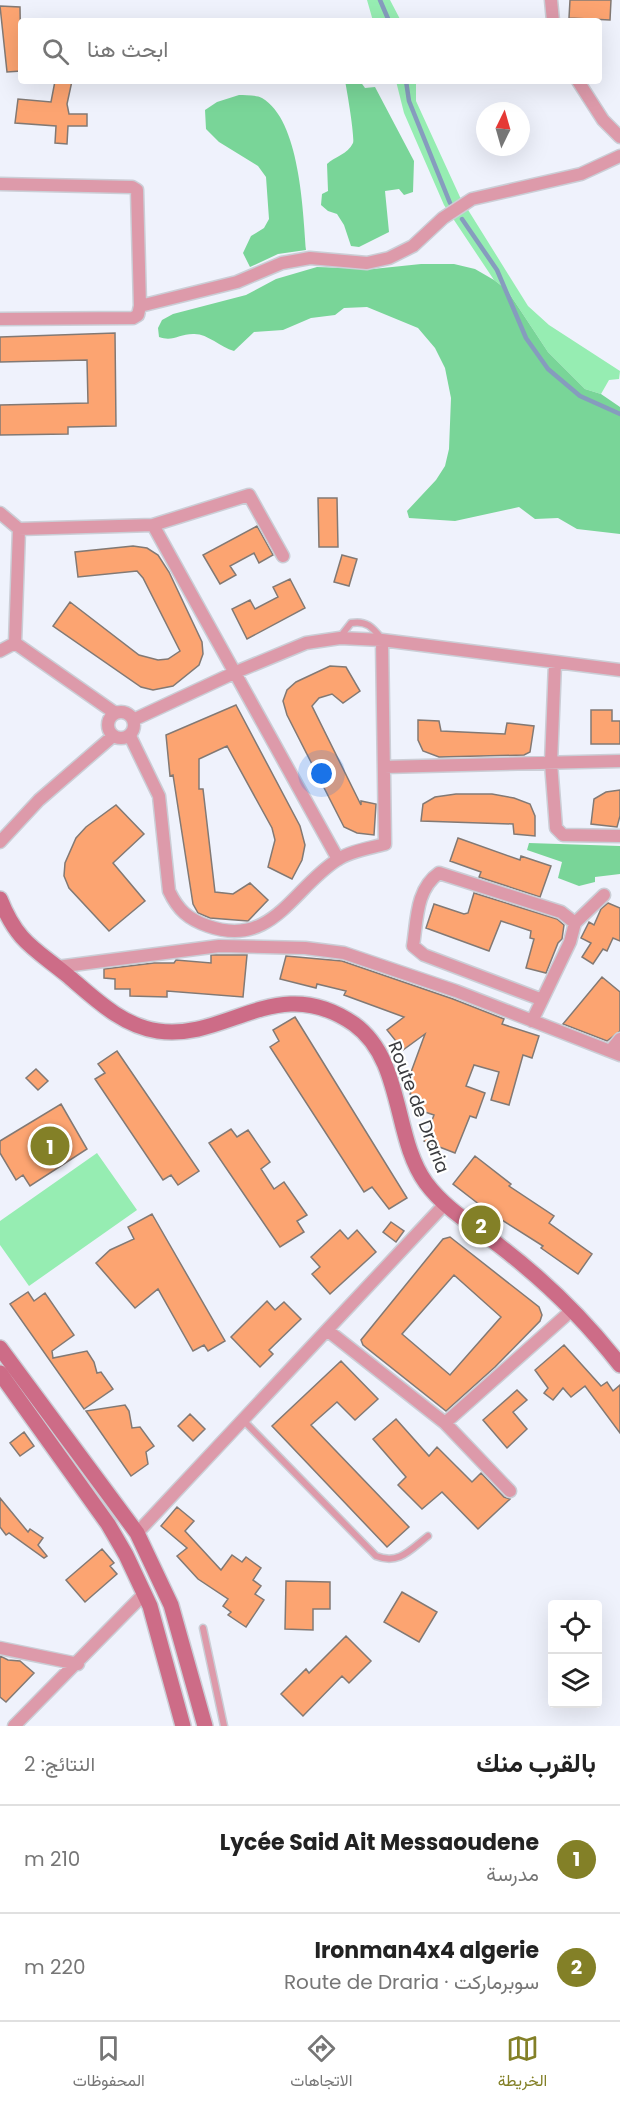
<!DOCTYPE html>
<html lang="ar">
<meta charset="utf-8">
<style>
:root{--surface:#fff;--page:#f6f6f6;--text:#222;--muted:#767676;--line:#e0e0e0;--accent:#838027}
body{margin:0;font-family:Poppins,Vazirmatn,sans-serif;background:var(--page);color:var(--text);direction:rtl}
.controls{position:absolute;right:18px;bottom:18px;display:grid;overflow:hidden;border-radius:6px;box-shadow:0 6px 24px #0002}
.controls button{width:54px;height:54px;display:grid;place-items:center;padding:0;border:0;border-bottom:2px solid var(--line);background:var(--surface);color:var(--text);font:30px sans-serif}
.compass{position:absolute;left:476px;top:102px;width:54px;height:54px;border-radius:50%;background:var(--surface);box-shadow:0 6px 24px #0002;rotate:5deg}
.you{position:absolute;left:322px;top:774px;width:21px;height:21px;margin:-15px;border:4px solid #fff;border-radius:50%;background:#1a73e8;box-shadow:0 0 0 9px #1a73e833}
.badge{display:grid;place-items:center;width:39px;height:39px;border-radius:50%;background:var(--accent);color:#fff;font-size:20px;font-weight:700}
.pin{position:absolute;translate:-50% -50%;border:3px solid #fff;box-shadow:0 2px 6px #0006}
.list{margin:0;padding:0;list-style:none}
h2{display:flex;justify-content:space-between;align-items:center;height:78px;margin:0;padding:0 24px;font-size:26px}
h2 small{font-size:20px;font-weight:400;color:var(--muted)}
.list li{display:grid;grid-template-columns:39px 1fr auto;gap:18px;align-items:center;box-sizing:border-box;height:108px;padding:0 24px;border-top:2px solid var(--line)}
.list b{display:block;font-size:22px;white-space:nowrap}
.list p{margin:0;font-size:20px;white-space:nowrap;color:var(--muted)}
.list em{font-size:20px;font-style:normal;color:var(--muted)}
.icon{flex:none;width:33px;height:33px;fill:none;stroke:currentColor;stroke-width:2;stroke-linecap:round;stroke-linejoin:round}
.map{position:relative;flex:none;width:620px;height:1726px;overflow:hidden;direction:ltr}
.search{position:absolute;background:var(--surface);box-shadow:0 6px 24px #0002;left:18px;right:18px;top:18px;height:66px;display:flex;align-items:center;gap:15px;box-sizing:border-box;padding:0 21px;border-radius:6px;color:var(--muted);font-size:22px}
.sheet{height:294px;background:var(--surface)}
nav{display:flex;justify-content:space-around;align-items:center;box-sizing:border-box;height:84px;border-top:2px solid var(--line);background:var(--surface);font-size:16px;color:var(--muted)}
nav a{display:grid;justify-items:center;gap:3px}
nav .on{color:var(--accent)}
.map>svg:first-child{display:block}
.green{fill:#96edb2}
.forest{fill:#79d598}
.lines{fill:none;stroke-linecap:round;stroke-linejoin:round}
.stream{stroke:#869cbe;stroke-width:4.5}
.building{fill:#fca471;stroke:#827974;stroke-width:1.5;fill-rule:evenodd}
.lane-casing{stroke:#cbced6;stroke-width:9}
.street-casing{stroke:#cbced6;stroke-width:15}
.secondary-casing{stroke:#cbced6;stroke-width:18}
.lane{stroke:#dd9aaa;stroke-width:6}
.street{stroke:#dd9aaa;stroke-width:12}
.secondary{stroke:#cd6c87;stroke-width:15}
.labels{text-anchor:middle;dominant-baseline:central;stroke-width:4.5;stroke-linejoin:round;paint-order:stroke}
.street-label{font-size:18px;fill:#3b3c40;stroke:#fff}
</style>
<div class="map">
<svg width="620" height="1726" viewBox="0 0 620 1726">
<rect width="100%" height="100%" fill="#eff2fc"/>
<path class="green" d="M367,0H390L401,21H373Z
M396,81H416V101L460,197L528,306L549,325L620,371L619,379L609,380L601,394L585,389L548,352L507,290L494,280L444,205L404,113Z
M97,1153L137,1210L29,1286L0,1245V1221Z"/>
<path class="forest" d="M345,81H360L365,88L375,87L414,161L413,192L404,195L399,189L385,191L389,232L359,247L351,246L344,225L337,214L328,211L321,205L322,194L328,191L327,164C334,157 348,154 353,143C355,138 347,90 345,81Z
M239,95C245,95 256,95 262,98C300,120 303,211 306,250L278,254L250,267L243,253L251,236L264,228L269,219L266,177L258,166L219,142L206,129L205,110L217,102Z
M421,264H454L475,269L494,280L507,290L548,352L585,389L601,394L620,407V534L577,529L558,518L535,519L519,507L455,521L409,518L407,511L436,480L445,466L449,449L451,398L445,368L435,348L418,328L367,307L344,308L335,315L311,318L283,330L254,332L234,351C220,347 207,333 193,334C179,334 173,342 159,337L158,328L162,320L173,314L246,295L276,279L317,267L373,269Z
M529,843L620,846V874L595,877V882L579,886L558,878L562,862L527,850Z"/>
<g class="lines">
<path class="stream" d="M380,0L389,21
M406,81L409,101L450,203
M462,219L497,270L526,338L548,369L580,396L620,414"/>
</g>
<path class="building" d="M570,0H611L610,20L569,18Z
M0,6L20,7L21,71L7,72Z
M55,81H72L67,104L69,114H87V126H68L67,144L55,143L56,126L15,123L18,99L51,102Z
M115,333L116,426L68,427V434L0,435V405L88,403L87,360L0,362V337Z
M318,498H337L338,547H319Z
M257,526L273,555L259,563L254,553L230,566L236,575L220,584L203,555Z
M133,546L147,548L158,555L169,572L202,642L203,654L199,665L173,686L153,690L141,687L53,626L70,602L139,655L158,660L168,659L180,651L143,578L137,571L78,577L75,552Z
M342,555L357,559L349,586L334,582Z
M290,579L305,608L247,639L232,609L250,600L255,609L278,597L273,587Z
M330,666L346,667L360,691L343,703L332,694L319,698L312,706L361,805V801L376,804L374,835L357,833L344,827L287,715L283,701L287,690L296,682Z
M236,705L300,826L305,845L302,860L292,879L268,867L275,840L272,828L227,746L199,759V789H203L215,892L233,894L250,883L268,900L248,921L210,918L198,913L193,904L173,775L170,776L166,735Z
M591,710H612V721H620V744H591Z
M418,720L439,721L441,731L505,734L507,723L534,726L530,752L524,755L439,757L423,751L418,740Z
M620,790V816L617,827L591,824L594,799L606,792Z
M456,794H492L514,798L530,804L535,816V836L514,834L513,824L421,821L423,804L435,797Z
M116,805L144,834L113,863L145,901L109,931L69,888L64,876L65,863L76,838L86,827Z
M458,838L520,860L521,856L551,866L540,897L479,877L481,872L450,861Z
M474,893L557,919L564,925L562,939L558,943L546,973L526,968L534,939L530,938L531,931L501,921L489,951L426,928L434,904L464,914L468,913Z
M608,903L620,908V941L613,938L607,951L603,949L593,964L582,957L591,943L581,938L589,922L594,925L601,909Z
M211,955H247L243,997L167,991V997L130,996V989H115V979L104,978V969L154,963H174L176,960L211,963Z
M286,956L342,961L453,999L504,1019L502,1024L539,1036L532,1058L523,1055L509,1105L491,1100L499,1072L474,1065L466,1086L485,1093L476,1118L470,1116L455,1153L424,1141L434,1115L416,1109L420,1098L410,1094L413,1085L407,1083L425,1034L403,1050L387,1030L404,1017L344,995L346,991L317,984L316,988L280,979Z
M602,977L620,992V1031L607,1041L563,1024Z
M295,1017L407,1198L389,1209L372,1187L364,1192L270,1047L279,1041L273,1030Z
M117,1051L199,1171L178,1185L171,1175L163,1180L95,1079L105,1073L98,1064Z
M36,1069L48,1081L38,1090L26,1078Z
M61,1104L87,1149L30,1186L23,1175L16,1180L0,1153V1141Z
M231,1129L237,1137L248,1130L270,1162L261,1169L274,1189L284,1182L307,1215L297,1221L304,1232L280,1247L209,1143Z
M475,1156L511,1184L509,1186L554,1216L549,1223L592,1254L578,1274L541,1248L543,1246L489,1212L453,1184Z
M152,1214L225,1341L208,1351L204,1345L193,1351L158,1289L135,1308L96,1263L110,1250L134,1239L128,1227Z
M391,1222L404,1231L396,1242L383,1232Z
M340,1230L348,1239L357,1230L376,1252L330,1294L312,1274L320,1267L311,1257Z
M450,1237L539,1307L542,1315L540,1321L495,1367L446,1411L363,1345L361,1340L443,1239ZM454,1275L501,1317L450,1375L402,1334Z
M28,1292L34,1301L45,1293L74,1335L52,1351L53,1358L87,1351L94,1362L97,1373L101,1372L113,1389L84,1409L10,1304Z
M267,1301L275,1310L284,1302L301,1319L269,1350L273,1354L260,1367L231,1337Z
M564,1345L601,1386L607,1382L613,1391L620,1385V1433L585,1386L571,1397L563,1388L553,1400L544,1393L548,1388L535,1370Z
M341,1361L378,1399L355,1420L337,1402L311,1425L409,1527L387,1547L272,1426Z
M517,1390L527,1400L513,1412L527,1429L507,1448L483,1420Z
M125,1405L129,1411L132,1428L140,1427L154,1446L146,1452L148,1464L131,1476L86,1411Z
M190,1414L205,1429L193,1441L178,1426Z
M396,1419L429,1456L437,1447L472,1482L481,1473L504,1497L510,1499L478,1529L442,1492L422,1509L398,1485L406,1477L373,1439Z
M24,1432L34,1446L20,1456L10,1443Z
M0,1498L28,1532L30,1529L43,1538L38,1545L47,1556L44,1558L9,1533L6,1535L0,1527Z
M177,1507L194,1521L185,1531L221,1570L232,1555L242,1562L246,1557L261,1568L253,1580L261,1586L255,1594L264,1600L246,1627L228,1615L231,1612L223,1606L228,1599L198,1579L177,1556L187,1548L161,1526Z
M102,1549L114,1563L110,1566L117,1574L85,1602L66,1580Z
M286,1581L330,1582V1609H313V1630L285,1629Z
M402,1592L437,1612L419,1642L384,1622Z
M346,1636L371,1661L349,1683L342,1676L303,1716L281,1694L306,1669L309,1673Z
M0,1656L8,1660L20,1661L34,1673L6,1702L0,1697Z"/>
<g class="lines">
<g class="lane-casing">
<path id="lane" d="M340,637L351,623C367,620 373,628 382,639
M243,1420L376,1556C399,1565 410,1550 428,1536
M203,1628L224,1726"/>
</g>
<g class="street-casing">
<path id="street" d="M551,0L553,21
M578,81L603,120L620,137
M0,184L132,187L137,190L140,306L138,315L133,318L0,319
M140,306L237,282L282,263L310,258L367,263L389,258L413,246L443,218L472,199L581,174L620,156
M0,513L19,529L153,525L249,495L283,556
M153,525L338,859
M15,643L115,713
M15,643L19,529
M0,651L15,643
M555,663L551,763L556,828L563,835L620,836
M108 725a13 13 0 1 1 26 0a13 13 0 1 1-26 0Z
M133,720L236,672L306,643L340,638L382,640L620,670
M130,736L159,796L169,891C178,910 188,919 208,926C272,949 293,888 337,860C350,851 371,848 385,844L382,640
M384,767L620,761
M0,842L39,800L113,736
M57,967L219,946L305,948L344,953L456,991L620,1055
M540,999L424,955L413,946C417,920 416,889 439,873L561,912L575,923
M532,1021L570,942L575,923L604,895
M610,1051L620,1039
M327,1330L445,1423L510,1491
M445,1423L572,1310
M137,1533L444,1205
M0,1648L78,1664
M14,1726L145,1593"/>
</g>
<g class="secondary-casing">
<path id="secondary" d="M0,899C17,942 34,948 67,975C94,998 122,1026 158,1031C228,1041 277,971 354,1024C404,1060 393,1138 426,1183C446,1210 475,1226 501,1247C545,1281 586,1321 620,1365
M0,1348L137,1533L171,1605L205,1726
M0,1373L108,1524L126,1555L150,1606L183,1726"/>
</g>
<use href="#lane" class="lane"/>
<use href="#street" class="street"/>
<use href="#secondary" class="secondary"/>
</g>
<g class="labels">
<g class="street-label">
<text transform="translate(419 1107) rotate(69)">Route de Draria</text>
</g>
</g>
</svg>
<div class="controls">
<button><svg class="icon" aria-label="locate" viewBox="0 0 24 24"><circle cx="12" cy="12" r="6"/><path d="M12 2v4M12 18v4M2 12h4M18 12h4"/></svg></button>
<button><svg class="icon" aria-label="layers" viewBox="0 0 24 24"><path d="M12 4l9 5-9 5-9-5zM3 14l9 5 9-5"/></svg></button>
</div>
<svg class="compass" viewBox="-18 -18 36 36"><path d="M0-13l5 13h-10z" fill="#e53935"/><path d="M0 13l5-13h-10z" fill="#767676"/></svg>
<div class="you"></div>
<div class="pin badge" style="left:50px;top:1146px">1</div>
<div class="pin badge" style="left:481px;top:1225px">2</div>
<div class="search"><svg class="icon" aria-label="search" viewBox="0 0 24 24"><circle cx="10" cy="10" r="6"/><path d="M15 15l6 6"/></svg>ابحث هنا</div>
</div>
<section class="sheet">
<h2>بالقرب منك<small>النتائج: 2</small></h2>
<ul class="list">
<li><span class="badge">1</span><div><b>Lycée Said Ait Messaoudene</b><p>مدرسة</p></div><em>210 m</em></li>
<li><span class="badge">2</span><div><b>Ironman4x4 algerie</b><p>سوبرماركت · Route de Draria</p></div><em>220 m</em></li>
</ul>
</section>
<nav>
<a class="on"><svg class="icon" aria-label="map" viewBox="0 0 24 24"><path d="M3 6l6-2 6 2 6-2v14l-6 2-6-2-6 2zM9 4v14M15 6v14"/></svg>الخريطة</a>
<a><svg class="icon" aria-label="directions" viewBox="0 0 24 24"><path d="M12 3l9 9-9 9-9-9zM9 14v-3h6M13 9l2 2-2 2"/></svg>الاتجاهات</a>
<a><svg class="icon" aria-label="saved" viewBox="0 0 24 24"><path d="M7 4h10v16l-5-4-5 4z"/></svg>المحفوظات</a>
</nav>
